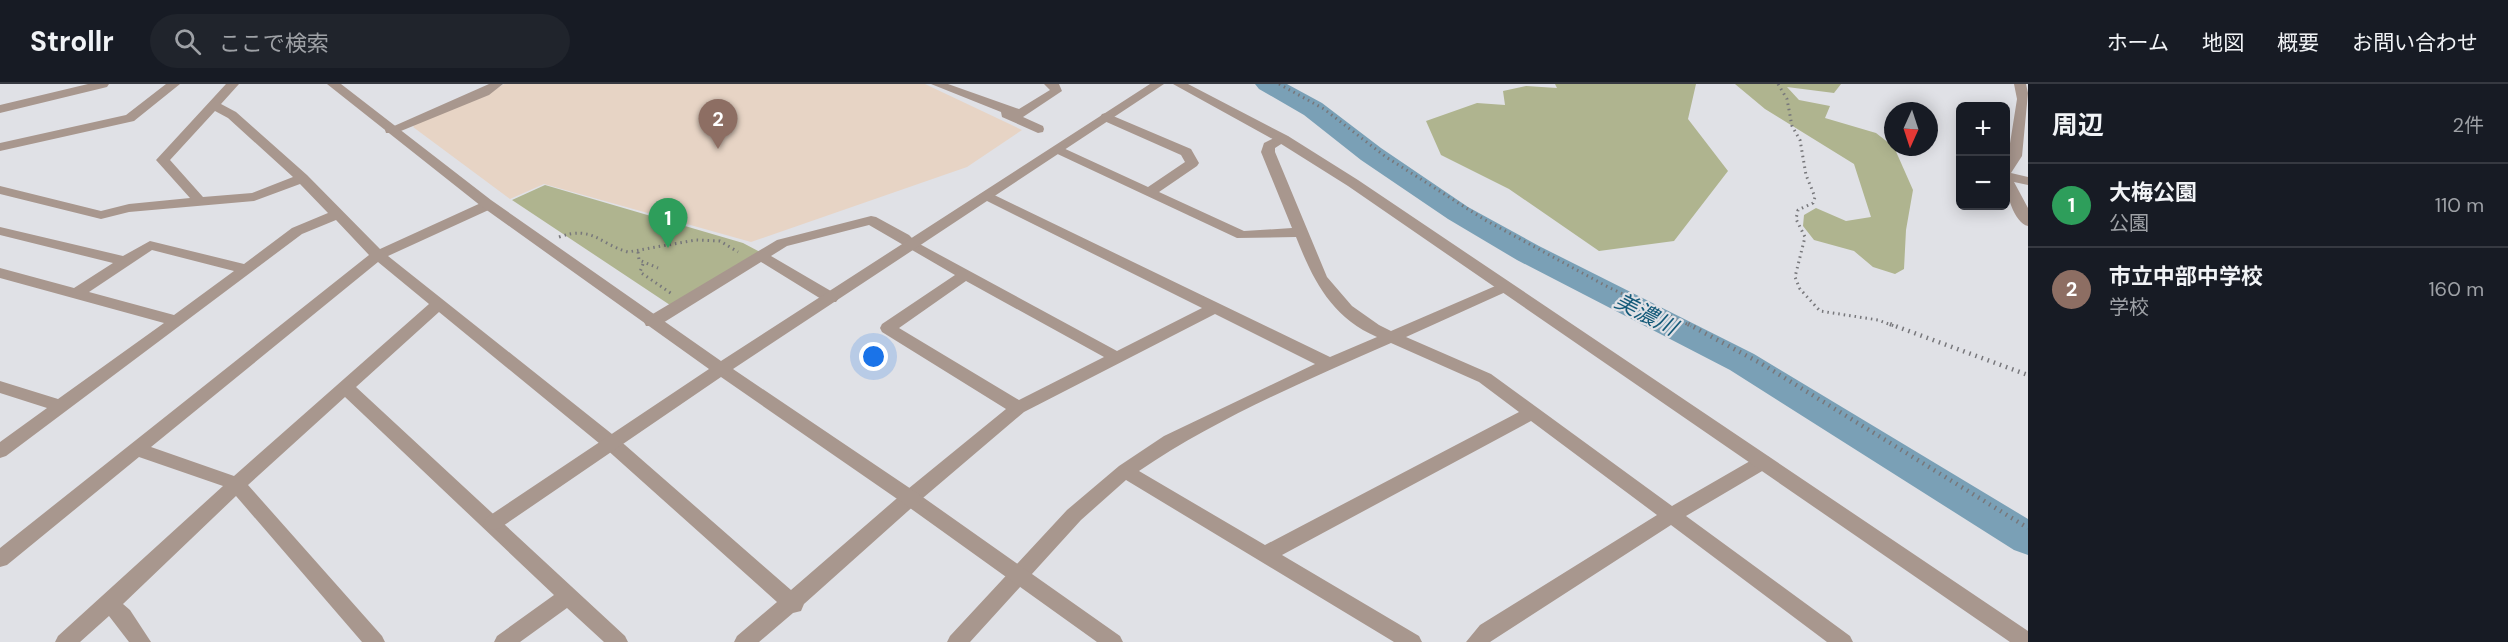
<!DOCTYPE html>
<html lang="ja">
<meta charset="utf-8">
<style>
:root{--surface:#171b24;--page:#20242c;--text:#f1f3f6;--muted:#9ea1a6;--line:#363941;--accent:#86b9aa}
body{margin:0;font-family:"DM Sans","Noto Sans JP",sans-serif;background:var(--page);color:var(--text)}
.controls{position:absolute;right:18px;top:18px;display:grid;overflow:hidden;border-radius:9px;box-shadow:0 3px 15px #0003}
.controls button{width:54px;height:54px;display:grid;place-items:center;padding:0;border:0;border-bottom:2px solid var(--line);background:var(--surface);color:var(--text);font:30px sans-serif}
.compass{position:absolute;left:1884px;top:18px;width:54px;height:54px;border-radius:50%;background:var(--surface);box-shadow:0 3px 15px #0003;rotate:183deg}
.you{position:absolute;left:874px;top:273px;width:21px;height:21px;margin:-15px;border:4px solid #fff;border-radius:50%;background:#1a73e8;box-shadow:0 0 0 9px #1a73e833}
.badge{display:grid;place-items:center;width:39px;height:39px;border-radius:50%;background:var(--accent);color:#fff;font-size:20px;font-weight:700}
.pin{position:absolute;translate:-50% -50px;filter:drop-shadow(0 2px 3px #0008)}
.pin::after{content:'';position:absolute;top:32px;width:21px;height:18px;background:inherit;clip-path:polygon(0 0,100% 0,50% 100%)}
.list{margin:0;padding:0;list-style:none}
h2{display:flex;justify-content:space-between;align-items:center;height:78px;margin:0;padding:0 24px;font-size:26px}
h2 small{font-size:20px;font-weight:400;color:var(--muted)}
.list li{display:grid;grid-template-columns:39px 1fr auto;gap:18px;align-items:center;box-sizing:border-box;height:84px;padding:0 24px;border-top:2px solid var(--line)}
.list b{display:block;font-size:22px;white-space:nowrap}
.list p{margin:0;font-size:20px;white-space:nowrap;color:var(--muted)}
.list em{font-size:20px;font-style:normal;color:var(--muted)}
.icon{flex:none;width:33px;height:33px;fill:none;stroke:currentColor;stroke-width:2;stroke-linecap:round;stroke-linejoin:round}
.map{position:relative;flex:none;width:2028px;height:558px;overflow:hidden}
header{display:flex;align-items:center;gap:36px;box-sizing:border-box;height:84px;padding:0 30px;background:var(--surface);border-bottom:2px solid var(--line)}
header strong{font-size:28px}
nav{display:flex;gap:33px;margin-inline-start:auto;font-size:21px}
.search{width:420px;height:54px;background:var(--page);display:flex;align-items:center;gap:15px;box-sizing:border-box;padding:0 21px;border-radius:33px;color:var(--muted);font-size:22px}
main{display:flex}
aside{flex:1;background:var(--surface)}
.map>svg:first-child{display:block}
.education{fill:#e7d4c5}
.green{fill:#afb48f}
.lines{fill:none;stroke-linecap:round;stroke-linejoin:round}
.river{fill:#7aa0b6;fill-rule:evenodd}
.path-far1{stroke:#77777b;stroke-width:3;stroke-dasharray:1.5 4;stroke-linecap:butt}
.path{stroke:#77777b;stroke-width:4.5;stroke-dasharray:1.5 5;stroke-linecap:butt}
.minor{fill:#a8978e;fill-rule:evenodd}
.tertiary{fill:#a8978e;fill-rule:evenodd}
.labels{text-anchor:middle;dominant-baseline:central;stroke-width:4.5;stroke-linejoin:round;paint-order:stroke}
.water-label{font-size:22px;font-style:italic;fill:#145a79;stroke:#e0e1e6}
</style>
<header>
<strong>Strollr</strong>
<div class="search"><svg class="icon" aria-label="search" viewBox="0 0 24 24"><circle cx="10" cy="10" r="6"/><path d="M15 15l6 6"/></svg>ここで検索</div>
<nav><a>ホーム</a><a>地図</a><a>概要</a><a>お問い合わせ</a></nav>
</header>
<main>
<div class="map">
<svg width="2028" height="558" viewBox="0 0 2028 558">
<rect width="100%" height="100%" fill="#e0e1e6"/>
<path class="education" d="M504,0H925L1022,46L967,83L751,158L544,100L510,115L413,43L416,39L490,9Z"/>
<path class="green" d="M1555,0H1696L1688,35L1728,87L1674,157L1599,167L1509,105L1441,71L1426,37L1477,19L1505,21L1503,7L1526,2L1557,4Z
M1735,0H1841L1834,9L1787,3L1799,16L1830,22L1825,34L1876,49L1894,63L1913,106L1906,146L1904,185L1895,190L1873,183L1854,167L1814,156L1803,142L1804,131L1816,124L1846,137L1871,133L1854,80L1765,25Z
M545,101L743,159L760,168L670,221L512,116Z"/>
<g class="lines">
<path class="river" d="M1255,0H1287L1322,19L1381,64L1468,123L1539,162L1754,270L2028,435V471L2014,466L1730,286L1517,176L1448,135L1361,76L1304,31L1259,5Z"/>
<path class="path-far1" d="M1279,0L1324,25L1386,73L1485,136L1608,203L1691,242
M1778,0L1787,15L1792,42L1800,56L1806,91L1815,113L1813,119L1798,126L1796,135L1805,153L1795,193L1800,205L1820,227L1878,236L1894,242
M559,153C593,141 599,160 628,168L696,156L720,157L738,168
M638,168L639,176L658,184
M643,180L640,188L672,210"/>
<path class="path" d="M1688,240L1762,280L2028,444
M1890,240L2028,291"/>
<path class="minor" d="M166,0H180L134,37L0,67V59L126,31Z
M226,0H239L221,20L236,28L307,91L380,165L483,118H493L495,121L493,124L388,172L617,354L791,506L903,409L1006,325L882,248L880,244L882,240L955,191L869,141L787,162L771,172L836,210L839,214L836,218H826L761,178L658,242H646L644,238L646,234L777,156L871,132L876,133L909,151L916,158L1117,267L1202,224L981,114L979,111L986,107L1330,273L1377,253C1331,233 1313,196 1296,153L1237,154L1049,66L1056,62L1061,63L1148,103L1185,78L1181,71L1102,36L1100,33L1102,30L1106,29L1191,65L1199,79L1197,82L1159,108L1244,147L1292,144L1261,68L1264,59L1278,52H1288L1289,55L1275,64V68L1327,193L1352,222L1379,241L1391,247L1500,200H1510L1513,203L1510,206L1406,253L1491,290L1672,422L1757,373L1763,371L1769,373L1772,378L1769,383L1686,432L1850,552L1853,558H1827L1671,441L1490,558H1466L1480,541L1657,431L1531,337L1282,471L1419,552L1422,558H1394L1126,396L1081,436L970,558H947L950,552L1067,426L1119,382L1164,352L1315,280L1215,230L1024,328L917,419L804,520L801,527L793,529L759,558H734L737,552L777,518L605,364L439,228L356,303L625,552L628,558H604L567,524L520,558H494L497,552L554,511L345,313L248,401L382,552L385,558H362L236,412L123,520L130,526L151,558H129L109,532L80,558H55L58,552L223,402L139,373L7,481L0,483V464L369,171L336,136L302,150L6,372L0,374V358L47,324L0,309V297L58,315L164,239L0,194V184L74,204L113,179L0,151V143L123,172L150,157L244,180L292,144L328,129L300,100L254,117L129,128L101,135L0,110V102L101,127L129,120L190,114L156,76ZM215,27L228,34L293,93L252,109L203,113L170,76ZM152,166L234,187L174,231L89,208ZM378,178L429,220L234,392L151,363ZM966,197L1104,273L1019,316L899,244ZM1391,259L1479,298L1519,328L1265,461L1139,387C1217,334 1305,297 1391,259Z
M489,0H503L489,11L396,49H386L385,46Z
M931,0H948L1019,25L1050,6L1044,0H1059L1062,7L1023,33L1043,42L1044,45L1043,48L1038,49L1002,33L1001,28Z
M2014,0H2026L2028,9L2022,72L2011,89L2028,93V101L2014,98L2028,124V142C2010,138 1999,87 2008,72L2017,15Z"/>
<path class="tertiary" d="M88,0H109L107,3L0,29V21Z
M327,0H341L491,116L721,277L1150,0H1164L733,285L917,409L1120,552L1123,558H1097L903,419L721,293L500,444L493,446L486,444L483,439L486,434L709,285L481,122Z
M1173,0H1188L1288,52L1358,96L2028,547V558H2010L1348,102L1278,58Z"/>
</g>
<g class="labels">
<g class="water-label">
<text transform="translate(1646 230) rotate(27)">美濃川</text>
</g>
</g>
</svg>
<div class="controls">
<button>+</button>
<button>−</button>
</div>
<svg class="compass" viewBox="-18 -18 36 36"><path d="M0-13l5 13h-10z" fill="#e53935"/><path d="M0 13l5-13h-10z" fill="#9ea1a6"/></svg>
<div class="you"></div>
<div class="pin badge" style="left:668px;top:164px;background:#2e9e5b">1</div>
<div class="pin badge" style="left:718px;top:65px;background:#8d6e63">2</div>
</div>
<aside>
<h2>周辺<small>2件</small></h2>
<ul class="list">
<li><span class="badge" style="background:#2e9e5b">1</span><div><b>大梅公園</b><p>公園</p></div><em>110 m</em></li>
<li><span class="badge" style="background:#8d6e63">2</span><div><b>市立中部中学校</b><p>学校</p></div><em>160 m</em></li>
</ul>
</aside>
</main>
